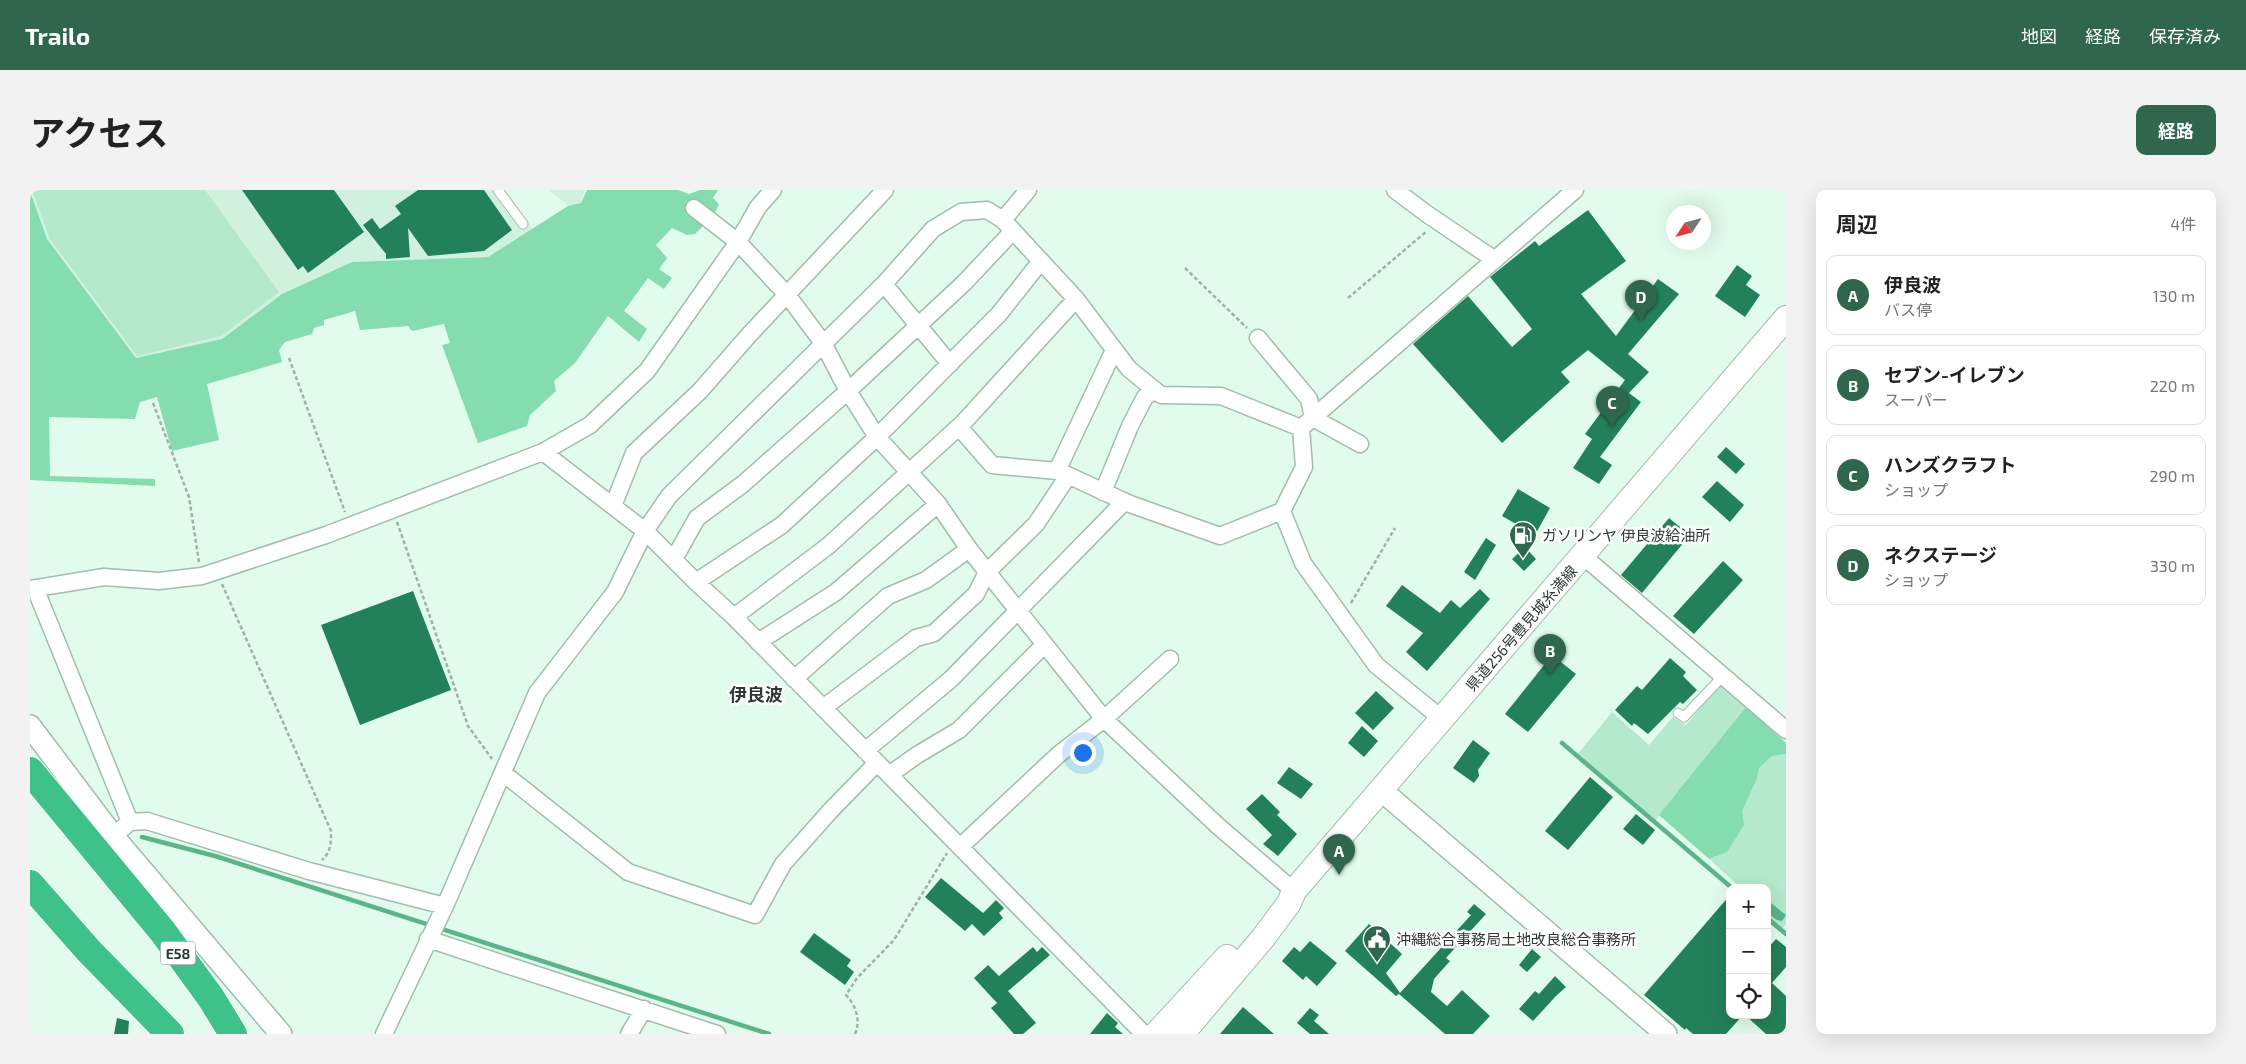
<!DOCTYPE html>
<html lang="ja">
<meta charset="utf-8">
<style>
:root{--surface:#fff;--page:#f2f2f2;--text:#222;--muted:#767676;--line:#e0e0e0;--accent:#30664c}
body{margin:0;font-family:"Exo 2","Noto Sans JP",sans-serif;background:var(--page);color:var(--text)}
.controls{position:absolute;right:15px;bottom:15px;display:grid;overflow:hidden;border-radius:10px;box-shadow:0 5px 20px #0002}
.controls button{width:45px;height:45px;display:grid;place-items:center;padding:0;border:0;border-bottom:1px solid var(--line);background:var(--surface);color:var(--text);font:25px sans-serif}
.compass{position:absolute;left:1636px;top:15px;width:45px;height:45px;border-radius:50%;background:var(--surface);box-shadow:0 5px 20px #0002;rotate:234deg}
.you{position:absolute;left:1052px;top:562px;width:18px;height:18px;margin:-12px;border:4px solid #fff;border-radius:50%;background:#1a73e8;box-shadow:0 0 0 8px #1a73e833}
.badge{display:grid;place-items:center;width:32px;height:32px;border-radius:50%;background:var(--accent);color:#fff;font-size:16px;font-weight:700}
.pin{position:absolute;translate:-50% -41px;filter:drop-shadow(0 1px 2px #0008)}
.pin::after{content:'';position:absolute;top:26px;width:18px;height:15px;background:inherit;clip-path:polygon(0 0,100% 0,50% 100%)}
.list{margin:0;padding:0;list-style:none}
h2{display:flex;justify-content:space-between;align-items:center;height:65px;margin:0;padding:0 20px;font-size:21px}
h2 small{font-size:16px;font-weight:400;color:var(--muted)}
.list li{display:grid;grid-template-columns:32px 1fr auto;gap:15px;align-items:center;box-sizing:border-box;height:80px;margin:0 10px 10px;padding:0 10px;border:1px solid var(--line);border-radius:10px}
.list b{display:block;font-size:19px;white-space:nowrap}
.list p{margin:0;font-size:16px;white-space:nowrap;color:var(--muted)}
.list em{font-size:16px;font-style:normal;color:var(--muted)}
.icon{flex:none;width:28px;height:28px;fill:none;stroke:currentColor;stroke-width:2;stroke-linecap:round;stroke-linejoin:round}
.map{position:relative;flex:none;width:1756px;height:844px;overflow:hidden;border-radius:10px}
header{display:flex;align-items:center;gap:30px;box-sizing:border-box;height:70px;padding:0 25px;background:var(--accent);color:#fff}
header strong{font-size:24px}
nav{display:flex;gap:28px;margin-inline-start:auto;font-size:18px}
.intro{display:flex;align-items:center;justify-content:space-between;box-sizing:border-box;height:120px;padding:0 30px}
h1{margin:0;font-size:35px}
.button{padding:12px 22px;border-radius:10px;background:var(--accent);color:#fff;font-size:18px;font-weight:700}
main{display:flex;gap:30px;padding:0 30px}
aside{flex:1;background:var(--surface);border-radius:10px;box-shadow:0 5px 20px #0002}
.map>svg:first-child{display:block}
.built{fill:#d0f1de}
.green{fill:#b4e9cc}
.forest{fill:#84dcaf}
.water{fill:#5cb489}
.lines{fill:none;stroke-linecap:round;stroke-linejoin:round}
.stream{stroke:#5cb489;stroke-width:4.5}
.building{fill:#238159}
.service-casing{stroke:#a2bcad;stroke-width:11}
.minor-casing{stroke:#a2bcad;stroke-width:19}
.tertiary-casing{stroke:#a2bcad;stroke-width:24}
.secondary-casing{stroke:#a2bcad;stroke-width:26}
.motorway-casing{stroke:#fff;stroke-width:30}
.path{stroke:#9eb3a7;stroke-width:2.5;stroke-dasharray:4 2.5;stroke-linecap:butt}
.service{stroke:#fff;stroke-width:9}
.minor{stroke:#fff;stroke-width:16}
.tertiary{stroke:#fff;stroke-width:21}
.secondary{stroke:#fff;stroke-width:24}
.motorway{stroke:#3fc289;stroke-width:28}
.labels{text-anchor:middle;dominant-baseline:central;stroke-width:5;stroke-linejoin:round;paint-order:stroke}
.shield{fill:#fff;stroke:#6d7470;stroke-width:1}
.shield-label{font-size:14px;font-weight:bold;fill:#2e3933}
.poi-label{font-size:15px;fill:#2e3933;stroke:#fff;text-anchor:start}
.street-label{font-size:15px;fill:#2e3933;stroke:#fff}
.quarter-label{font-size:18px;font-weight:bold;fill:#2e3933;stroke:#fff}
</style>
<header>
<strong>Trailo</strong>
<nav><a>地図</a><a>経路</a><a>保存済み</a></nav>
</header>
<div class="intro"><h1>アクセス</h1><a class="button">経路</a></div>
<main>
<div class="map">
<svg width="1756" height="844" viewBox="0 0 1756 844">
<rect width="100%" height="100%" fill="#e1fced"/>
<path class="built" d="M0,0H474L503,39L458,67L322,72L252,104L192,149L106,168L17,49Z
M519,0H555L551,13L538,16Z"/>
<path class="green" d="M2,0H175L249,102L191,146L107,166L20,49Z
M1690,494L1716,517L1625,631L1547,565L1582,522L1619,555L1643,527L1656,535Z
M1756,564V734L1750,742L1737,731V698H1711L1679,669L1697,661L1712,621L1727,589L1729,578L1742,566Z"/>
<path class="forest" d="M557,0H648L659,4L670,0H688L683,8L689,14L684,25L665,44L657,45L642,38L626,55L637,68L629,79L642,88L634,99L618,88L594,121L617,139L609,152L578,126L545,173L524,191L526,201L500,225L497,236L448,253L412,155L420,153L414,134L382,141L378,136L330,140L325,121L294,130V135L284,138L282,144L255,152L249,160L252,172L177,194L189,250L142,261L127,207L110,212L105,229L19,227L20,286L125,289V296L0,290V1L17,49L106,168L192,149L252,104L322,72L458,67L538,16L551,13Z
M1716,517L1756,553V564L1742,566L1729,578L1727,589L1712,621L1714,635L1697,662L1679,669L1629,625Z"/>
<path class="water" d="M1737,710L1756,725L1752,731L1747,730L1737,723Z"/>
<g class="lines">
<path class="stream" d="M1532,553L1702,698
M112,647L185,666L739,844
M1737,728L1756,744"/>
</g>
<path class="building" d="M212,0H304L334,42L278,83L273,76L268,80Z
M388,0H454L482,40L454,61L398,66L378,38L380,67L356,69V64L333,35L342,28L350,39L371,24L365,16Z
M1558,20L1596,71L1551,104L1586,146L1628,89L1649,104L1598,164L1619,182L1599,203L1611,212L1570,267L1582,275L1569,294L1543,278L1562,249L1555,244L1595,190L1558,160L1531,182L1540,192L1472,253L1383,154L1438,106L1482,157L1502,139L1460,87L1505,51L1509,56Z
M1707,75L1722,86L1716,95L1730,105L1715,127L1685,106Z
M1696,257L1715,274L1706,284L1687,267Z
M1687,291L1714,315L1700,332L1672,307Z
M1488,299L1520,318L1505,345L1472,326Z
M1639,328L1660,345L1612,403L1591,385Z
M1456,348L1466,355L1445,390L1434,382Z
M1495,357L1506,369L1494,381L1482,369Z
M1693,371L1713,390L1664,444L1643,426Z
M1372,395L1410,423L1421,410L1430,418L1450,399L1460,409L1397,481L1376,462L1393,443L1356,416Z
M383,401L421,500L330,535L291,435Z
M1522,465L1546,484L1498,542L1475,524Z
M1640,468L1656,482L1653,486L1667,500L1653,514L1650,512L1618,544L1604,533L1602,536L1585,520L1607,496L1612,500Z
M1346,501L1364,518L1343,540L1325,523Z
M1332,536L1348,551L1334,567L1318,553Z
M1443,550L1460,563L1448,580L1449,586L1444,593L1423,578Z
M1259,577L1283,594L1271,609L1247,593Z
M1560,587L1583,607L1538,660L1515,641Z
M1232,604L1250,622L1247,625L1267,644L1248,666L1233,654L1242,645L1216,619Z
M1606,624L1625,640L1613,655L1593,639Z
M911,688L953,723L966,710L974,718L969,723L973,728L954,746L942,734L935,741L895,707Z
M1700,705V825H1713L1696,844H1663L1656,838L1655,840L1614,805Z
M1444,714L1456,724L1416,768L1420,771L1404,789L1401,802L1417,816L1432,800L1460,826L1443,844H1415L1369,804L1441,725L1437,722Z
M1339,734L1372,764L1356,783L1370,803L1366,806L1315,761Z
M784,743L821,770L817,776L824,782L815,795L770,762Z
M1746,749L1756,757V777L1742,793L1756,806V840L1752,844H1736L1715,825H1737V759Z
M1280,751L1307,773L1287,796L1276,786L1273,790L1252,771L1264,757L1270,762Z
M1003,757L1007,762L1012,757L1020,765L978,801L1006,833L993,844H984L961,818L967,813L944,788L958,775L969,786Z
M1502,759L1511,767L1497,782L1489,775Z
M1525,786L1536,797L1526,806L1503,831L1489,819L1505,801L1509,804Z
M1213,817L1228,830L1244,844H1190Z
M1280,818L1289,825L1284,831L1299,844H1280L1267,833Z
M1077,823L1088,833L1085,837L1093,844H1060Z
M87,828L99,831L98,844H84Z"/>
<g class="lines">
<g class="service-casing">
<path id="service" d="M468,0L493,34
M1648,523L1654,527L1693,486"/>
</g>
<g class="minor-casing">
<path id="minor" d="M998,0L973,30L1046,109L1099,179L1131,205L1191,206L1271,238
M1365,0L1397,24L1465,70
M664,18L708,52L758,106L793,153L818,201L847,247L908,314L939,359L1074,529L1188,636L1264,701
M854,94L920,174
M1228,148L1279,209L1283,228L1330,254
M929,237L962,275L1027,281L1084,160
M1271,238L1545,0
M1271,238L1274,277L1252,321L1273,373L1346,475L1412,529
M513,262L615,341L666,392L704,427L1114,844
M1029,281L1100,314L1190,346L1252,321
M1073,302L1100,236L1115,207L1125,200
M583,316L604,263L670,201L719,145L855,0
M1553,366L1756,540
M644,369L667,328L713,294L818,201L934,93L983,41
M666,392L752,335L847,247L969,124L1011,71
M5,398L100,632
M0,399L74,387L129,391L172,386L296,345L513,262L560,235L617,181L708,52L728,17L743,0
M704,427L798,356L933,233L1046,109
M728,452L806,402L908,314
M764,489L858,406L896,390L939,359
M793,518L886,448L904,443L946,404L957,382L1006,334L1038,286
M835,561L921,489L1094,312
M473,583L598,682L725,725L753,674L801,620L847,573
M859,585L887,565L929,540L1014,455
M83,646L100,632L117,631L279,681L415,716
M930,657L1028,565L1074,529L1140,469
M398,749L687,844
M354,844L415,716L507,503L585,402L615,341L639,306L854,94L903,39L931,22L957,20L973,30
M599,844L614,819"/>
</g>
<g class="tertiary-casing">
<path id="tertiary" d="M0,536L83,646L251,844
M1351,600L1636,844"/>
</g>
<g class="secondary-casing">
<path id="secondary" d="M1126,844L1197,767
M1152,844L1233,748L1259,713L1264,701L1756,128"/>
</g>
<g class="motorway-casing">
<path id="motorway" d="M0,581L133,742L181,808L203,844
M0,694L58,760L140,844"/>
</g>
<path class="path" d="M1155,78L1217,138
M1318,108L1397,41
M259,168L315,322
M123,213L159,307L169,372
M367,332L438,536L462,569
M192,394L301,641C301,653 301,662 292,670
M1321,413L1365,338
M825,844C831,830 826,816 816,805L827,788L864,750L917,663"/>
<use href="#service" class="service"/>
<use href="#minor" class="minor"/>
<use href="#tertiary" class="tertiary"/>
<use href="#secondary" class="secondary"/>
<use href="#motorway" class="motorway"/>
</g>
<defs>
<g id="fuel-pin" transform="scale(1.4375)"><path d="M0 17L-7.5 6A9.5 9.5 0 1 1 7.5 6Z" fill="#30664c" stroke="#fff"/><path d="M-5.5-6h7V0h2V4h1.3V-2.5L3-4.5l.8-.8L6-3V5H2.5V1h-1V6h-7ZM-4.2-4.7v3.2H.2V-4.7Z" fill="#fff"/></g>
<g id="civic-pin" transform="scale(1.4375)"><path d="M0 17L-7.5 6A9.5 9.5 0 1 1 7.5 6Z" fill="#30664c" stroke="#fff"/><path d="M-.6-6.5H3V-4.5H.6V-3L4-1V1h2V6H-6V1h2V-1L-.6-3ZM-1.2 2.5V6h2.4V2.5Z" fill="#fff"/></g>
</defs>
<g fill-rule="evenodd">
<use href="#fuel-pin" x="1493" y="345"/>
<use href="#civic-pin" x="1347" y="749"/>
</g>
<g class="labels">
<rect class="shield" x="130.5" y="751.5" width="35" height="23" rx="4"/>
<g class="shield-label">
<text x="148" y="763">E58</text>
</g>
<g class="poi-label">
<text x="1512" y="345">ガソリンヤ 伊良波給油所</text>
<text x="1366" y="749">沖縄総合事務局土地改良総合事務所</text>
</g>
<g class="street-label">
<text transform="translate(1491 438) rotate(-49)">県道256号豊見城糸満線</text>
</g>
<g class="quarter-label">
<text x="726" y="504">伊良波</text>
</g>
</g>
</svg>
<div class="controls">
<button>+</button>
<button>−</button>
<button><svg class="icon" aria-label="locate" viewBox="0 0 24 24"><circle cx="12" cy="12" r="6"/><path d="M12 2v4M12 18v4M2 12h4M18 12h4"/></svg></button>
</div>
<svg class="compass" viewBox="-18 -18 36 36"><path d="M0-13l5 13h-10z" fill="#e53935"/><path d="M0 13l5-13h-10z" fill="#767676"/></svg>
<div class="you"></div>
<div class="pin badge" style="left:1309px;top:685px">A</div>
<div class="pin badge" style="left:1520px;top:485px">B</div>
<div class="pin badge" style="left:1582px;top:237px">C</div>
<div class="pin badge" style="left:1611px;top:131px">D</div>
</div>
<aside>
<h2>周辺<small>4件</small></h2>
<ul class="list">
<li><span class="badge">A</span><div><b>伊良波</b><p>バス停</p></div><em>130 m</em></li>
<li><span class="badge">B</span><div><b>セブン-イレブン</b><p>スーパー</p></div><em>220 m</em></li>
<li><span class="badge">C</span><div><b>ハンズクラフト</b><p>ショップ</p></div><em>290 m</em></li>
<li><span class="badge">D</span><div><b>ネクステージ</b><p>ショップ</p></div><em>330 m</em></li>
</ul>
</aside>
</main>
